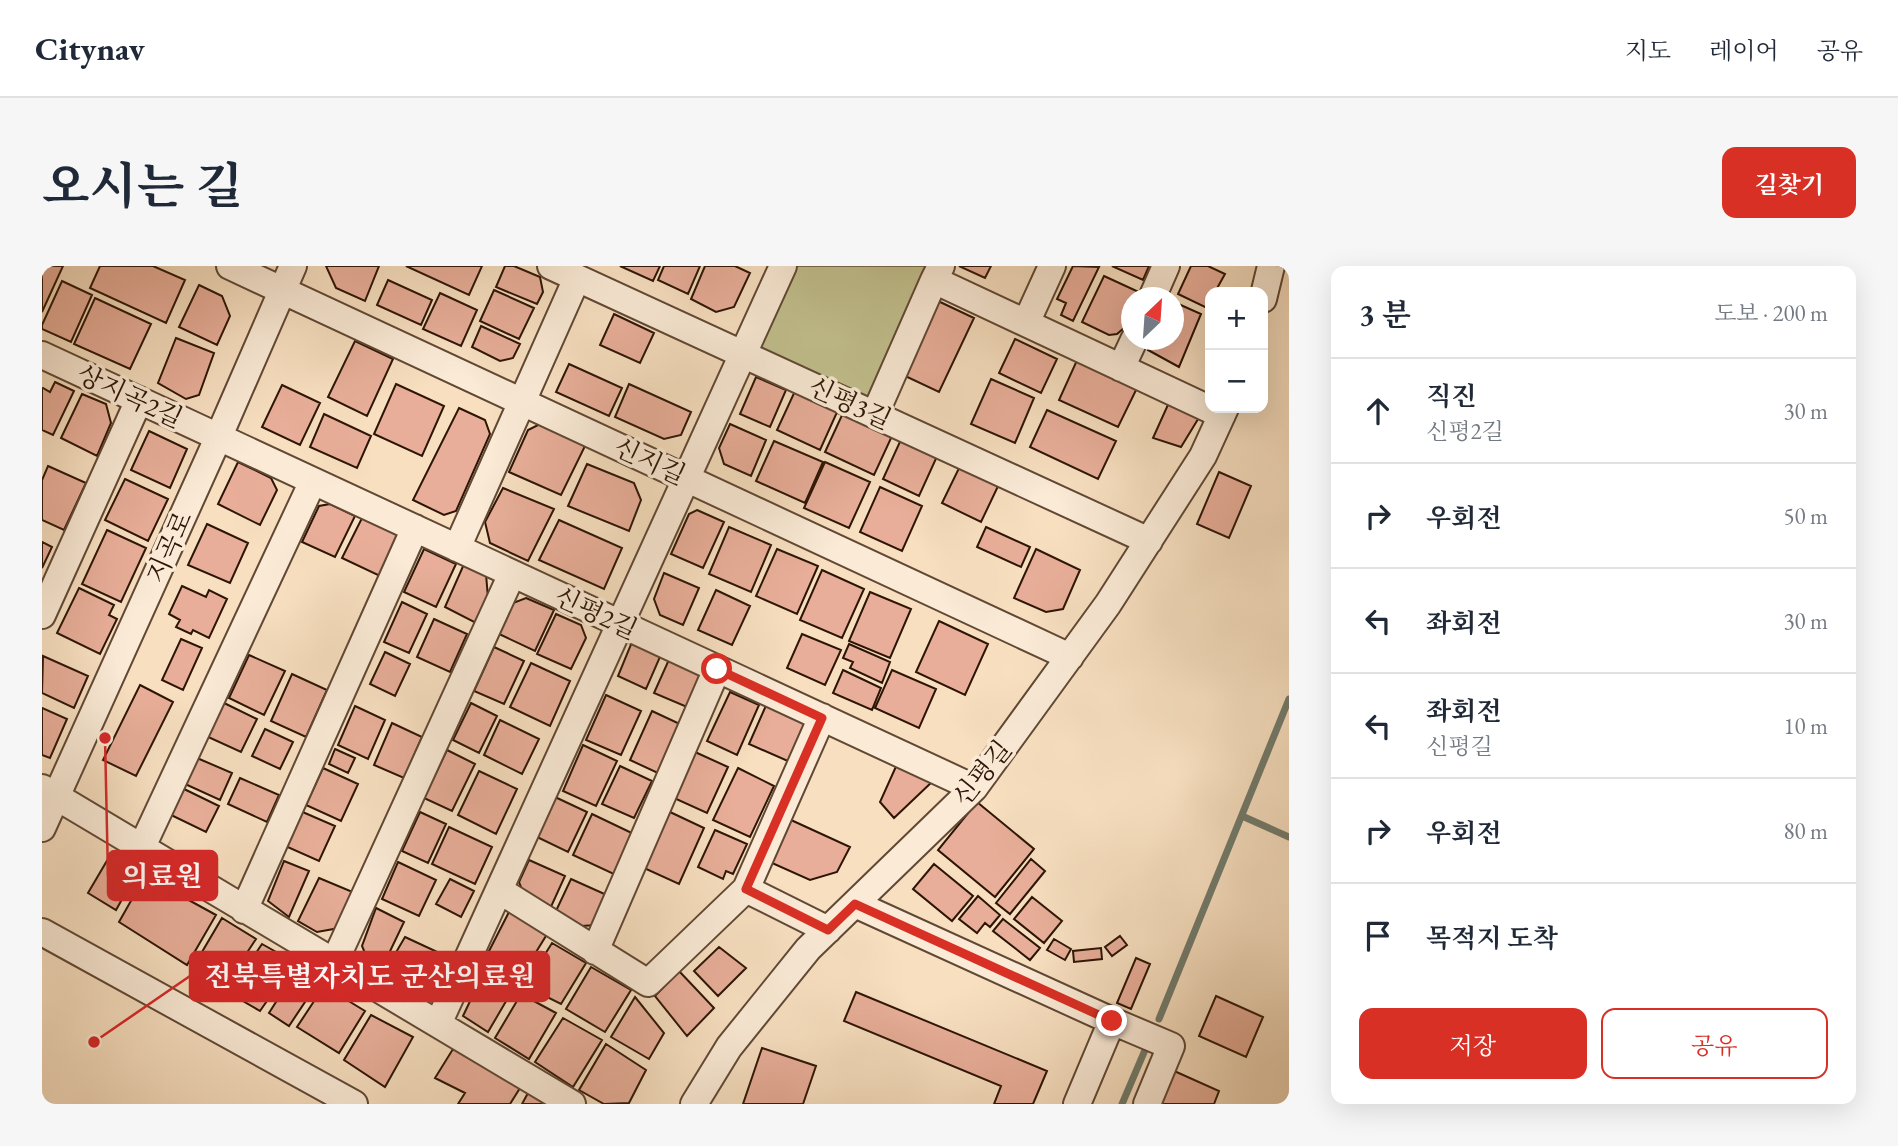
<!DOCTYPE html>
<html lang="ko">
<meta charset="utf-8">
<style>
:root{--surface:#fff;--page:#f6f6f7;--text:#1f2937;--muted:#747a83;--line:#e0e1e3;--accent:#d93025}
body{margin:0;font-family:"EB Garamond","Noto Serif KR",serif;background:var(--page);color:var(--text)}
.controls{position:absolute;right:21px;top:21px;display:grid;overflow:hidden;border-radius:14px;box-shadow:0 7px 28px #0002}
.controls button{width:63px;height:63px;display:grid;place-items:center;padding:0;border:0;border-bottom:2px solid var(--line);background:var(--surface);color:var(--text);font:35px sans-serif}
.compass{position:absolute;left:1079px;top:21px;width:63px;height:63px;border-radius:50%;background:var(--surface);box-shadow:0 7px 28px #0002;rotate:25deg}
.stop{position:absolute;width:21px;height:21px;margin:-16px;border:5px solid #d93025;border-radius:50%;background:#fff}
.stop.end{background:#d93025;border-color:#fff;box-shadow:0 2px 7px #0008}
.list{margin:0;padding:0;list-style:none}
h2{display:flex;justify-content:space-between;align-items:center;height:91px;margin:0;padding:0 28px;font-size:30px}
h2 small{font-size:23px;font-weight:400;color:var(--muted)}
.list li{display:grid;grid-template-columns:46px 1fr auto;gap:21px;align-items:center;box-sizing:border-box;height:105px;padding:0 28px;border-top:2px solid var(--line)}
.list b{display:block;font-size:26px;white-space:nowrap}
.list p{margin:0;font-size:23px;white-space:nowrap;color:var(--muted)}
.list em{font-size:23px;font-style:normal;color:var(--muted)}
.actions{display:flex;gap:14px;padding:21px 28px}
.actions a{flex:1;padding:16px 0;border:2px solid var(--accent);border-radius:14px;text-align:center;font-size:24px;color:var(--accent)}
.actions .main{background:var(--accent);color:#fff}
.icon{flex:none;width:38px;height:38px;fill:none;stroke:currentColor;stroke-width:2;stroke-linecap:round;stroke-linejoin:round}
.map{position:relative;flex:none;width:1247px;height:838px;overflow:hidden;border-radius:14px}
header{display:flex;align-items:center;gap:42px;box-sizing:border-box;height:98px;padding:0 35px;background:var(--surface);border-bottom:2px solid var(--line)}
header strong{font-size:33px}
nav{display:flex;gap:38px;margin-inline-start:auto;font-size:24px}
.intro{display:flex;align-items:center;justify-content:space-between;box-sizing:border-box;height:168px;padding:0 42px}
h1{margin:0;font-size:49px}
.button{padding:18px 32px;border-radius:14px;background:var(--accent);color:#fff;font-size:24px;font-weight:700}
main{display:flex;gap:42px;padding:0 42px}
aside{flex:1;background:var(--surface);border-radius:14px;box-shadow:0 7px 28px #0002}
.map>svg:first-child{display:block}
.green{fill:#c2c08e;stroke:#786a4a;stroke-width:2}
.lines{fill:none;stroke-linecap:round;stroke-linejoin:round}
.stream{stroke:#717a6b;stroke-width:7}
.building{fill:#e8ae99;stroke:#2d1506;stroke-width:2}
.minor-casing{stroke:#604834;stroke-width:30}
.minor{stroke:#faead6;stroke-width:26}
.route{stroke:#d93025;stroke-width:9}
.labels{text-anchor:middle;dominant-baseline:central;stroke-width:7;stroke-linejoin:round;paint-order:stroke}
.street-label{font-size:26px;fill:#2d1506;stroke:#faead6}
.leader{fill:none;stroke:#d62828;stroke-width:2.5}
.callout-dot{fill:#d62828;stroke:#faead6;stroke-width:2.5}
.callout{fill:#d62828;stroke:#d62828;stroke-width:2.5}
.callout-label{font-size:28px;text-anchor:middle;font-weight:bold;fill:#fff}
</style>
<header>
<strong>Citynav</strong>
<nav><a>지도</a><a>레이어</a><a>공유</a></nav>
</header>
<div class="intro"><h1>오시는 길</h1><a class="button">길찾기</a></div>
<main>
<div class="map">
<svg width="1247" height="838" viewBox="0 0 1247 838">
<rect width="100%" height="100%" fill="#f7dfc0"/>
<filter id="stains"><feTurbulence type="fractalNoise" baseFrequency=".00286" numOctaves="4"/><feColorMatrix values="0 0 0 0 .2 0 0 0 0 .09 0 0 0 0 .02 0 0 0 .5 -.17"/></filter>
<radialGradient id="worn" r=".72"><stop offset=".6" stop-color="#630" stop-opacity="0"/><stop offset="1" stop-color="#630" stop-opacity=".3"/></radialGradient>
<path class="green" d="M748,0H892L832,134L712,79Z"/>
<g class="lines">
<path class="stream" d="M1200,550L1247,571
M1117,753L1247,433
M1080,838L1106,777"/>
</g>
<path class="building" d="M0,0H21L0,46Z
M58,0H111L143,14L124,57L48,22Z
M284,0H337L323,35L294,22Z
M364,0H440L427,29Z
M463,0H472L498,11L501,26L495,38L454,21Z
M578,0H618L611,15Z
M622,0H658L646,28L616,14Z
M663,0H693L708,7L692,41L674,46L649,33Z
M917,0H949L943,12Z
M1031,0L1057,1L1031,55L1019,49L1024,37L1015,33Z
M1070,0H1107L1101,14Z
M1149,0H1166L1183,8L1173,26H1168V35L1165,42L1136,28Z
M1062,10L1099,27L1097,32H1090V48L1082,62L1075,68L1067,69L1040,56Z
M346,14L390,34L379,59L335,39Z
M20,15L50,29L29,76L0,63V59Z
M157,19L180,30L188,50L175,79L137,61Z
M452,24L492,42L477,73L438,55Z
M398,27L435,44L419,80L381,63Z
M53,32L109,58L88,103L32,78Z
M896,35L932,52L897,126L861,109Z
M1132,36L1159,48L1137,101L1106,84L1111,74H1132Z
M572,48L612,67L598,97L558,79Z
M439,60L478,78L471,92L458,95L430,81Z
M134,72L172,87L157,129L144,133L116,117Z
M973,73L1015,93L999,127L957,107Z
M313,75L351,93L325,150L286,131Z
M1036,92L1096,120L1076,161L1017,134Z
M527,98L580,122L567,150L514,126Z
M714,111L744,124L728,161L698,148Z
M949,113L992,132L973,177L929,158Z
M13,116L32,125L11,169L0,164V123L1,122L8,126Z
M354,118L402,140L380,190L332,168Z
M587,118L649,146L639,169L622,173L573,151Z
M240,119L278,137L258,179L220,161Z
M753,125L796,144L778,184L735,164Z
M40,128L64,138L69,157L55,190L19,172Z
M1129,132L1161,145L1139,181L1111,172Z
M417,142L443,154L448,168L414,245L402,249L371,234Z
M1005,144L1074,175L1056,213L988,181Z
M801,147L850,170L832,209L783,186Z
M282,148L329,170L315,202L268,181Z
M500,157L544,178L519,229L467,206L486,164Z
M688,158L724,174L709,210L682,198L677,182Z
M107,165L145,183L128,222L89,204Z
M861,169L897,186L877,230L841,213Z
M732,175L781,196L763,237L714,215Z
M196,196L229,212L235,224L218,259L176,238Z
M783,196L828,216L807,262L762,242Z
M545,198L592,217L599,234L587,265L526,240Z
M919,198L958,216L939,256L900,237Z
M6,200L44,217L22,264L0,254V214Z
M1177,206L1209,220L1187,272L1155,258Z
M83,213L126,233L106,275L63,254Z
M838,221L880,240L860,285L818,266Z
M461,222L512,243L486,295L448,277L443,256Z
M288,238L313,250L293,291L260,276L277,240Z
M655,244L682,256L661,302L629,288L647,248Z
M320,252L358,270L338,310L300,292Z
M517,254L580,282L562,323L497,294Z
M165,258L206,277L188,317L146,299Z
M687,261L729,279L709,326L667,308Z
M944,261L988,281L979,301L935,281Z
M65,264L104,282L79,336L40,318Z
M0,276L10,281L0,302Z
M382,283L414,298L394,341L362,326Z
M735,283L776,300L755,348L714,330Z
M994,283L1038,304L1021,343L1004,346L972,332Z
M422,298L444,308L446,332L434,357L403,341Z
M780,304L822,323L800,372L758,354Z
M622,307L657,322L641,359L618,349L612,333Z
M140,320L164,331L167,324L185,333L167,372L151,364L149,368L134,361L138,354L127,348Z
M37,322L72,339L67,349L75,353L58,388L15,367Z
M674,324L708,340L690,379L656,364Z
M828,326L869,343L848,392L807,375Z
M484,332L512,344L493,385L457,368L471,337Z
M360,336L385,348L367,387L342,376Z
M514,348L539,359L544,372L529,403L495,388Z
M392,353L425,368L408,406L375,391Z
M897,355L946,378L923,429L874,406Z
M760,368L799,384L783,419L745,402Z
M592,371L621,384L604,423L576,410Z
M139,373L160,382L141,424L120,414Z
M807,378L848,396L840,417L808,402L811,396L801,392Z
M452,381L482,395L462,438L432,425Z
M343,386L368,398L353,430L328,418Z
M207,389L243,405L222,449L187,432Z
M629,389L662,404L645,441L612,427Z
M1,390L46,410L32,442L0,427Z
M489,397L528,415L508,460L468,441Z
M801,404L839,422L830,444L791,427Z
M850,404L894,423L877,462L833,442Z
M250,408L285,424L264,471L229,455Z
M98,419L131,436L94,510L61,494Z
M688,426L717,439L695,489L665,475Z
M564,429L599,445L579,489L544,474Z
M726,435L761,451L763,461L748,496L707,478Z
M180,436L215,453L199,486L164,470Z
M429,437L455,450L437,487L411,474Z
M313,440L343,454L326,493L296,479Z
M0,442L25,453L8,492L0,489Z
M610,445L640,459L618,508L588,494Z
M458,454L497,473L480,508L442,489Z
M350,457L380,471L362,512L332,499Z
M223,463L251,476L238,503L210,490Z
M541,479L575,495L554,540L521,525Z
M293,483L313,492L306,507L287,498Z
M405,484L433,498L410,545L382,532Z
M653,486L686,501L665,547L632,532Z
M155,492L190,507L178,534L143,518Z
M856,496L892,514L852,552L838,536Z
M578,500L610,515L592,552L560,538Z
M281,502L316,518L299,555L264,539Z
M696,502L732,520L708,571L671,554Z
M437,505L475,523L454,568L416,549Z
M198,512L237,529L225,556L186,538Z
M140,522L177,540L164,566L127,548Z
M513,531L545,546L526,586L495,571Z
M935,536L992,583L953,631L896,584Z
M256,544L293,560L277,595L241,579Z
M378,546L404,558L386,597L360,585Z
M628,546L662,562L637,618L602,602Z
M550,548L594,569L576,610L531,589Z
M749,554L808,581L795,606L768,614L730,597Z
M407,561L450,581L433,618L390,598Z
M673,564L705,578L691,608L684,605L681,613L656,601Z
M66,593L93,610L74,644L46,627Z
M989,593L1003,605L968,648L954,637Z
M487,594L523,610L508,643L483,631L477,616Z
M242,595L267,605L247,651L226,635Z
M356,596L394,614L377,650L340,633Z
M892,598L931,630L910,655L871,623Z
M103,610L174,649L145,699L77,656Z
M277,612L313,627L297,662L275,666L256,655Z
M408,613L432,625L419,651L394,638Z
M529,613L567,630L554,659L540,660L513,647Z
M936,630L958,649L948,661L943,657L935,667L917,653Z
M990,631L1020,655L1002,677L972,653Z
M334,642L362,656L340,702L325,692L320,680Z
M469,642L507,665L478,712L445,689Z
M180,652L214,673L181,723L150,703Z
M961,653L998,682L988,694L951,665Z
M1078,670L1085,679L1070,690L1063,681Z
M363,671L404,690L395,711L376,715L346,700Z
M1012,673L1029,683L1023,694L1005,684Z
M510,677L544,697L519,738L483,720Z
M220,678L252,696L218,745L187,727Z
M677,681L704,702L676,730L652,705Z
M1059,682L1060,693L1032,696L1031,685Z
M1094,692L1108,698L1089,743L1075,737Z
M549,701L589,724L563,766L524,743Z
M255,703L277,715L247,760L227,747Z
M637,705L672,742L645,770L613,730Z
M441,708L470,725L446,766L421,750Z
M282,720L323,745L297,787L255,761Z
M814,726L1005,805L991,838H952L959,820L802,755Z
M479,728L514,747L487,793L453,772Z
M1174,730L1221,751L1204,791L1157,770Z
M593,731L622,767L607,793L569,771Z
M329,749L371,771L343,821L302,794Z
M521,752L560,774L531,821L493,796Z
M564,778L604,804L587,837L562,838L537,824Z
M720,782L774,800L761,838H701Z
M411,783L478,822L468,838H416L423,827L393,812Z
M1130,804L1177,825L1172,838H1115Z
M486,827L504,838H480Z"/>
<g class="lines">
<g class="minor-casing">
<path id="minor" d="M188,0L1028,391
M509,0L1107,275
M899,0L892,14L1180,149
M1110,32L1124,0
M1221,33L1229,0
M984,57L1010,0
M0,89L932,522
M1079,102L1092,74
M833,148L892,14
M415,282L535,12
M0,349L97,134
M0,522L530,838
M0,562L177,170L251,0
M99,583L271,215
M704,623L786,664
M457,624L606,717L704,623L780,451
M813,638L1070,755L1035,838
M202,644L373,262
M0,666L312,838
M553,685L675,403
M292,697L470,308
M1070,755L1129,780L1105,838
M396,758L741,0
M652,838L687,781L766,683L932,522L1066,338L1161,190L1183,142"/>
</g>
<use href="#minor" class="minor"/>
</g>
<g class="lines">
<path class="route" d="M675,403L780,452L704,623L786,664L813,638L1070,755"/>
</g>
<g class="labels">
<g class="street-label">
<text transform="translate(88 130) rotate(25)">상지곡2길</text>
<text transform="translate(808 137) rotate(25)">신평3길</text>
<text transform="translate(608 195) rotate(25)">신지길</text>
<text transform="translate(127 281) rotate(-66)">지곡로</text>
<text transform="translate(554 347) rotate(25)">신평2길</text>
<text transform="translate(940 507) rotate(-51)">신평길</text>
</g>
</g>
<path class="leader" d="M63 472L66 610M52 776L148 710"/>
<g class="callout-dot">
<circle cx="63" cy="472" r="7"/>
<circle cx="52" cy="776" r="7"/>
</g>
<g class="callout">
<rect x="66" y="585" width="109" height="49" rx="7"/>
<rect x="148" y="686" width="359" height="49" rx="7"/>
</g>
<g class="callout-label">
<text x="120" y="620">의료원</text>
<text x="328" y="720">전북특별자치도 군산의료원</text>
</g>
<rect width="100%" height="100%" filter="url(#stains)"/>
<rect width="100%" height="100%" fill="url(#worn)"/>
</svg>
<div class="controls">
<button>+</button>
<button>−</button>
</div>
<svg class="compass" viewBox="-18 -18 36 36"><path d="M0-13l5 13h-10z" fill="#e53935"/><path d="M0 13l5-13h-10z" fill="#747a83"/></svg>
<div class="stop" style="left:675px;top:403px"></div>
<div class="stop end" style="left:1070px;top:755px"></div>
</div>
<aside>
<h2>3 분<small>도보 · 200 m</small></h2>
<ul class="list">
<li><svg class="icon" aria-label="ahead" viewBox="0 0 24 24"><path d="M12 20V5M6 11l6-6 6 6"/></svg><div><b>직진</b><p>신평2길</p></div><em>30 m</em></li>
<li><svg class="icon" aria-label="right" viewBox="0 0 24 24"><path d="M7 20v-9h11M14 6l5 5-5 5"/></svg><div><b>우회전</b></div><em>50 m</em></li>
<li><svg class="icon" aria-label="left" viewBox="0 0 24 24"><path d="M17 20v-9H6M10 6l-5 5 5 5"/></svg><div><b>좌회전</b></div><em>30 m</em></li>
<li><svg class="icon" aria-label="left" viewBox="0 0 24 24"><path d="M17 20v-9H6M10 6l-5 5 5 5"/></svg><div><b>좌회전</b><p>신평길</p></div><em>10 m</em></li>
<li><svg class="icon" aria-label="right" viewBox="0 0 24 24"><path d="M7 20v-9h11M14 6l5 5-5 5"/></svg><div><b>우회전</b></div><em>80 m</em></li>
<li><svg class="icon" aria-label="arrive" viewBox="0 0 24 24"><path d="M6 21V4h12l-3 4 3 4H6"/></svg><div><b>목적지 도착</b></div></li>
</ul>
<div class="actions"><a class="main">저장</a><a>공유</a></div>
</aside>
</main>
